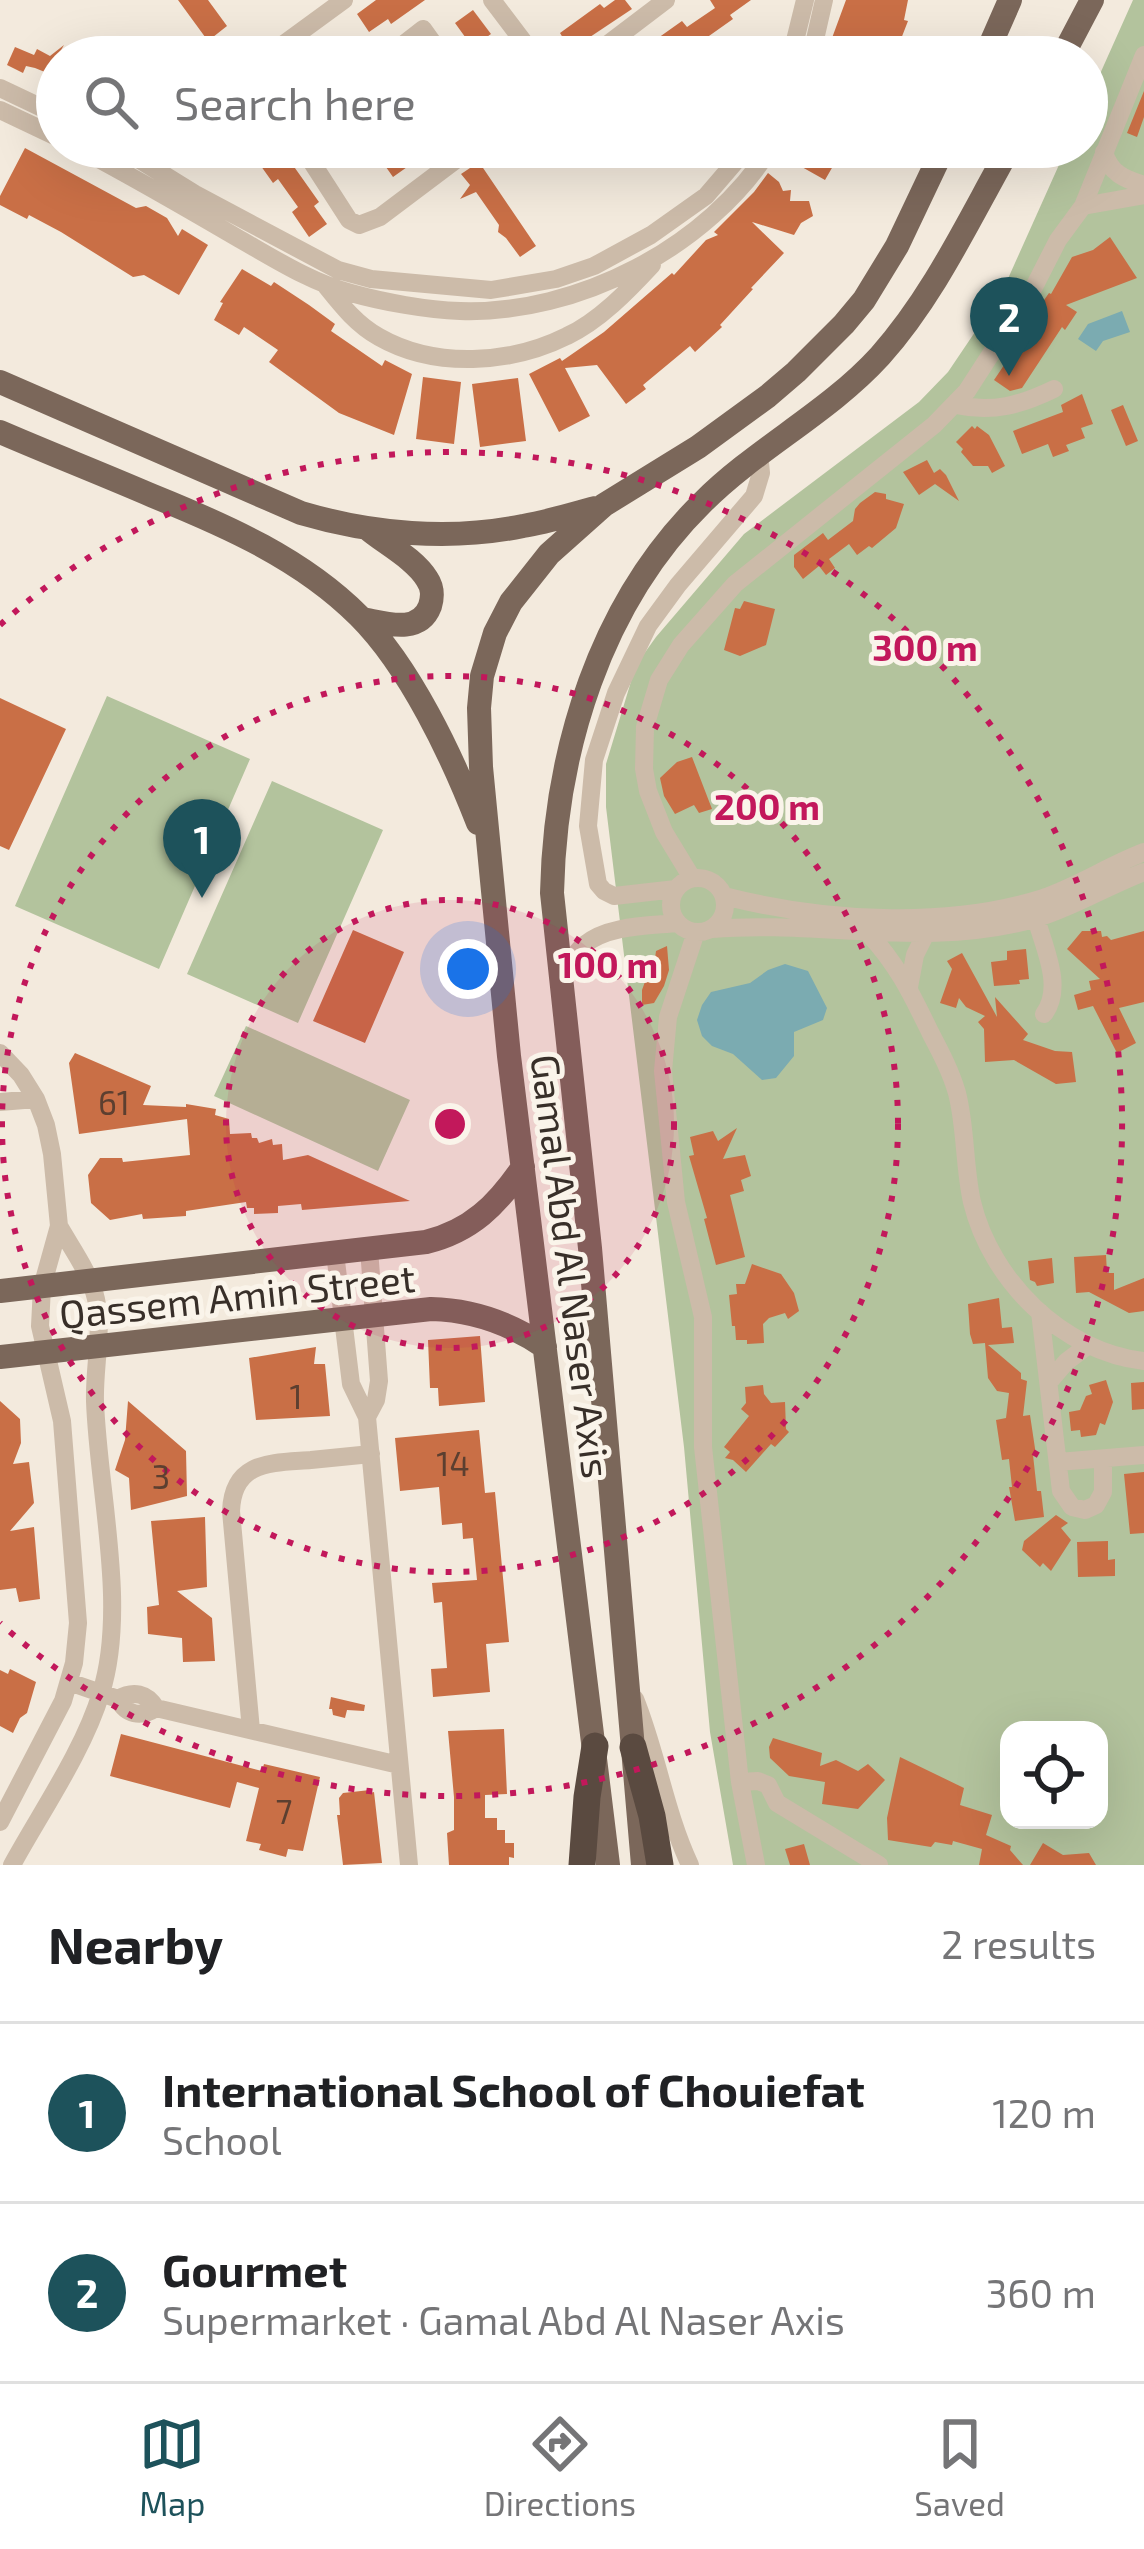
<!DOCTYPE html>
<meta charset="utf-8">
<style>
:root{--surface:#fff;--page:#f6f6f6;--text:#202124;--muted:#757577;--line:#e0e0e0;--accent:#1d525b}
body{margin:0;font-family:"Exo 2",sans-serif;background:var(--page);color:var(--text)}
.controls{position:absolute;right:36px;bottom:36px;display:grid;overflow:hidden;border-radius:24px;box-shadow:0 12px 48px #0002}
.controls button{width:108px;height:108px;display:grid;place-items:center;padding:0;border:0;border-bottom:3px solid var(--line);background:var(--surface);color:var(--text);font:60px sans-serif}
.you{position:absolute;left:468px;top:969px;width:42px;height:42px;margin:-30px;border:9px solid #fff;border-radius:50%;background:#1a73e8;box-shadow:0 0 0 18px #1a73e833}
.badge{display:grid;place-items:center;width:78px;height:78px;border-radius:50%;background:var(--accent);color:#fff;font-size:39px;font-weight:700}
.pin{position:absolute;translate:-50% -99px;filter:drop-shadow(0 3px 6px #0008)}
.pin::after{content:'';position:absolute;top:63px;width:42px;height:36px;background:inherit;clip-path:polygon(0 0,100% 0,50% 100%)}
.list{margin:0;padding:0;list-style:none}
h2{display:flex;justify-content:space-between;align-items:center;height:156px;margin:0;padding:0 48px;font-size:51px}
h2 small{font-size:39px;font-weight:400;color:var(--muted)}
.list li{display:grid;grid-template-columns:78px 1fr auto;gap:36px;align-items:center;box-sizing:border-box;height:180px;padding:0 48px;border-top:3px solid var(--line)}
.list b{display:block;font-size:45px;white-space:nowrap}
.list p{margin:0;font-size:39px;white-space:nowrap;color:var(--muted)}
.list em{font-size:39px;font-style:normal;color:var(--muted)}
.icon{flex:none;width:66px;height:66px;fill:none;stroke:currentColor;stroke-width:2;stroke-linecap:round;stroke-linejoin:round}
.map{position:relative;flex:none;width:1144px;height:1865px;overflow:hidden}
.search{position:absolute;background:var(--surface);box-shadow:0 12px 48px #0002;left:36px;right:36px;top:36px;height:132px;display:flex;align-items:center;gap:30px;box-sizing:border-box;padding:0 42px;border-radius:66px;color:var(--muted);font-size:45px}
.sheet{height:516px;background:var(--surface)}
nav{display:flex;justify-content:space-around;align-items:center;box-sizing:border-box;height:168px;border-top:3px solid var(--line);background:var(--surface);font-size:33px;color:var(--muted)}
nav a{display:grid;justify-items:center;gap:6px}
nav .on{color:var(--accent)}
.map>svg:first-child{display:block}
.green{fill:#b3c39d;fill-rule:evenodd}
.water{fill:#7babb1}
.building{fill:#c96f46}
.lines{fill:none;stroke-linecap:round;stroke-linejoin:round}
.minor{stroke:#ccbba9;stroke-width:18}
.major{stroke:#7b675a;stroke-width:24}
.highway{stroke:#5a4a40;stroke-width:27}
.ring{fill:none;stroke:#c2185b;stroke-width:6;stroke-dasharray:6 12}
.labels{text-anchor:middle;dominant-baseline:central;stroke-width:10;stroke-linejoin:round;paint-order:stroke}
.number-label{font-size:33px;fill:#5c3f30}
.street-label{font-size:39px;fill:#382f29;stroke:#faf4ea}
.centre{fill:#c2185b;stroke:#faf4ea;stroke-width:6}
.ring-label{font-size:36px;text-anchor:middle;font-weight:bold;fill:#c2185b;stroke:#faf4ea;stroke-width:10;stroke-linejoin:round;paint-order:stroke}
</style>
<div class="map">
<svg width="1144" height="1865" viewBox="0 0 1144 1865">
<rect width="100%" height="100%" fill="#f3eadd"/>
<path class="green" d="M1133,0H1144V1865H733L710,1732L684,1447L606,807V764L636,665L656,637L744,534L919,402L948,372L1002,292L1067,147H1087V103ZM1009,1730H1099V1820H1009Z
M107,696L250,759L159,969L15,906Z
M272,781L383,830L298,1023L187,974Z
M246,1026L410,1100L378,1171L214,1096Z"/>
<path class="water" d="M1122,311L1130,332L1103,341L1096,351L1078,339L1088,324Z
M785,964L808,971L827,1008L823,1020L794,1032V1056L776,1078L762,1080L733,1054L712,1046L702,1036L697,1020L702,1005L711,992L750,983L768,970Z"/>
<path class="building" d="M178,0H208L227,26L208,41Z
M376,0H425L391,24L388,19L369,32L357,14Z
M615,0H625L632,9L578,45L581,49L572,57H548L546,50L563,38L560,33L600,4L604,8Z
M710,0H751L730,15L733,19L692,48L689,43L671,56L658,38L682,21L687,27L715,8Z
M846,0H908L904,20L908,21L894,57H825Z
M473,10L491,34L484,39L497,57H473L463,44L468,41L455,23Z
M64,45L57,57V77L35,68L26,66L23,73L7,65L15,47L34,55L37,49L50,56Z
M1144,91V117L1137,137L1127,133Z
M273,147L285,164L290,161L319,202L314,206L327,224L309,237L292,212L298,207L278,179L273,183L256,159Z
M399,147H423L413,155L417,160L393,177L381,160Z
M801,147H844L825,180L793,162Z
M25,148L136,208L146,206L167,218L178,236L182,229L208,245L179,295L144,275L133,277L61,232L29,215L27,219L0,205V196Z
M479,162L536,246L520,257L506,238L498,232L499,225L476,192L460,199L470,185L461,174Z
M768,173L779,182L783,191L791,190L790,201H809L813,216L801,223L794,235L752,222L784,253L751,288L753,289L720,325L722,327L695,352L690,346L643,385L646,389L626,404L597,365L565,368L590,416L559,432L529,374L560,358L562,361L604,332L672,273L674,275L706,240L718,235L714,232L754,192Z
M1110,237L1137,278L1066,305L1077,312L1065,330L1062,327L1022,388L1010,391L994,380L1040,312L1037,310L1049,293L1051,294L1072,257L1093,250Z
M242,269L271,286L274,282L309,305L335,324L331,331L382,366L385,360L412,374L394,435L339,413L269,362L278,350L244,327L239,335L214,320L223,303L220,302Z
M423,377L461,382L454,444L416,439Z
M518,378L526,441L480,447L472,384Z
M1082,394L1093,424L1081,428L1085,438L1066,445L1069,451L1053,457L1048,444L1022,454L1013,431L1063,412L1061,405Z
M1123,405L1138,441L1126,446L1111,410Z
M972,426L975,429L977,426L989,435L1005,466L992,473L988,466H973L961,452L963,449L956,442Z
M927,460L934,473L940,469L946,475L959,501L935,484L919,495L903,472Z
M875,492L886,494V499L904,504L896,528L872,548L869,546L857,555L849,544L829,559L835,568L826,575L819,566L803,579L794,567V555L823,533L828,540L853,521L855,509L860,503Z
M744,601L775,609L766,645L740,656L724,650L735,608L740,609Z
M0,698L66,729L9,850L0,846Z
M692,757L712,809L699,813L694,805L675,814L664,796L660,778L677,762Z
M353,930L404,952L365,1043L313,1021Z
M1082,931H1101L1102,937L1107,936L1111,940L1144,931V1002L1119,1008L1136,1043L1117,1053L1093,1006L1078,1010L1074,995L1091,990L1089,981L1100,979L1067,949Z
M667,946L669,970L664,986L654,1003L642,1005V990L646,979L653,973L656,951Z
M1026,949L1029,979L1019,980L1020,984L994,986L991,962L1007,960V951Z
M962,953L997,1017L995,997L1028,1034L1023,1040L1055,1051L1072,1052L1076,1082L1056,1084L1014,1060L985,1062L984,1029L978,1022L985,1016L966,1007L959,998L956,1008L940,1003L952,969L947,961Z
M75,1053L151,1086L143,1105L186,1107V1104L216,1109L215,1115L229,1119L230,1134L251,1133L252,1138H257L259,1143L272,1139L273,1145L282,1144L283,1160L308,1155L410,1201L302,1210L301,1204L278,1206V1213L254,1214V1208H247L246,1202L186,1211V1216L143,1219L142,1214L110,1220L91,1203L88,1175L100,1158H122L123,1162L190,1155L187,1119L79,1134L69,1063Z
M737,1128L723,1159L745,1155L751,1176L741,1180L744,1191L730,1195L745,1257L716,1265L704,1219L707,1218L689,1156L694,1155L690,1137L713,1131L718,1141Z
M1106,1255L1107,1273H1114V1290L1144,1278V1311L1129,1313L1089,1292L1076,1293L1074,1257Z
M1052,1258L1054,1283L1037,1286L1035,1282L1030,1280L1028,1261Z
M752,1264L781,1274L794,1293L799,1311L788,1319L785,1313L769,1318L763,1324L764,1343L747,1344V1340H736L735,1326H732L729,1295L737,1294L736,1284H745Z
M999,1298L1002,1328L1012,1327L1014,1343L988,1345L1021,1373V1379L1027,1381L1023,1416L1030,1415L1036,1455H1033L1037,1491H1041L1044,1517L1015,1521L1009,1487H1012L1009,1459L1002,1460L996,1420L1006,1418L1009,1393L997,1391L988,1378L985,1343L973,1344L970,1334L968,1304Z
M480,1336L485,1402L439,1406L438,1388H430L428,1340Z
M316,1347L314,1364H325L330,1416L256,1420L249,1358Z
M1106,1380L1113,1402L1105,1425L1100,1423L1096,1435L1081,1437L1080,1430L1071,1431L1069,1412L1080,1410L1086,1396L1092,1394L1089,1385Z
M1144,1382V1409L1132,1410L1131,1383Z
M763,1385L764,1394L771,1403L785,1402L786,1429L789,1432L775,1447L771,1444L746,1472L733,1460L725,1458L730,1452L724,1447L749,1416L741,1409L746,1403L745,1387Z
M0,1401L20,1419L21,1443L13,1464L29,1462L34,1503L10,1531L34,1527L40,1599L19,1602L16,1588L0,1590Z
M128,1401L186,1451L187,1496L131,1510L129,1478L115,1470L125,1440Z
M479,1430L485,1493L495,1492L509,1642L486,1644L490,1692L433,1697L431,1669L447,1668L442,1602L434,1603L432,1583L477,1580L473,1538L463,1539L462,1523L442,1525L439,1487L400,1491L395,1438Z
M1144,1472V1533L1130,1534L1124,1474Z
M1056,1515L1068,1523L1061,1528L1071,1540L1051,1571L1043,1563L1040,1567L1022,1550L1024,1541Z
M205,1517L207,1587L177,1591L212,1618L215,1661L183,1662L182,1638L148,1634L147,1607L159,1605L151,1521Z
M1108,1541V1560L1115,1559V1576L1078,1577L1077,1542Z
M10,1669L36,1682L27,1713L20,1718L13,1733L0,1726V1670L8,1674Z
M331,1697L365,1705L364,1711L347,1710L345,1718L333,1715L332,1709H329Z
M504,1729L507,1794L485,1795V1818H497V1830H505V1843H514V1858L509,1857V1865H449L447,1833L454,1830V1797L448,1731Z
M121,1734L262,1771L264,1764L320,1777L303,1851L288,1849L286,1857L259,1850L261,1844L246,1841L259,1788L237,1782L230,1808L110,1776Z
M773,1738L822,1753L820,1766L836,1760L858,1771L868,1764L885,1780L858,1809L822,1804L825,1782L789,1776L770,1758L769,1747Z
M900,1757L964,1788L960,1805L992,1815L986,1835L1011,1846L1010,1850L1023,1865H979L982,1849L953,1841L952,1845L935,1842L931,1847L888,1840L887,1818Z
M370,1790V1793L374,1792L382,1863L343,1865L337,1815H340L339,1798L343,1793Z
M1043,1843L1063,1855L1089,1853L1096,1865H1030Z
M804,1844L810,1865H790L785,1849Z"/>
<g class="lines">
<path class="minor" d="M492,0L535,57
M357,45L363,57
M266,57L344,0
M387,57L423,29L443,57
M591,57L666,0
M791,57L805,0
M811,57L824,0
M0,88L57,115
M0,110L57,137
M76,147C130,175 183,206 236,237C273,258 310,282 351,293C383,302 427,310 460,311C577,315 709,247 771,147
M119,147L195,194L338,270L371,279L491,290L556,279L594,266L651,235L706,196L748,147
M302,147L349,220L359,225L380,217L473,147
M1104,152C1110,173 1124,179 1144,185
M1083,206L1144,195
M326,286C342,306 357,325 379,337C435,369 511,364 567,336C599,321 628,291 652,265
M956,405C993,413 1021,405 1054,389
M692,878L664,832L648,791L644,769L645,727L659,680L681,645L735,584L934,425L967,391L1033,289L1058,240L1083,206L1144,55
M671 905a27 27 0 1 1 54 0a27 27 0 1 1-54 0Z
M676,889L614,896L604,891L598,884L588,826L594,760L616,693L648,626L678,585L754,496L761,473L759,453
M724,896C822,921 945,929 1043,898C1078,886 1110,865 1144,852
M1036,918C1044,948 1064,987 1044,1014
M712,929C820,920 926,949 1034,919C1072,908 1107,886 1144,872
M696,932L668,1017L663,1071L676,1202L703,1317V1447L740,1782L756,1865
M868,933C898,965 912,995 931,1034C941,1053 951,1072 957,1093C966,1128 964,1166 972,1202C991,1281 1063,1352 1144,1361
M560,976C567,966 574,953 584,945C608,925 648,926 678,923
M909,987L915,955L925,935
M0,1053L21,1075L36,1099L46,1125L52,1154L59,1226L42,1287L40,1326L62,1421L78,1623L74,1663L63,1701L0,1822
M0,1102L36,1099
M335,1253L351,1384L367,1417L409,1865
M1040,1312L1061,1491L1072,1507L1085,1510L1096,1505L1103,1492V1459
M1049,1382L1066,1362L1087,1346
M367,1417L376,1400L379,1381L369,1249
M1058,1462L1144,1455
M69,1682L118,1699C126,1715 141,1718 156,1708
M118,1699C133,1690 147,1693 156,1708L399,1765
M635,1699C657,1753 665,1812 690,1865
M251,1730L231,1511C233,1460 272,1463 311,1460C331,1458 351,1456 371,1454
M740,1782L758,1781L768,1785L777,1803L879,1865
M12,1865C41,1812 84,1750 101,1693C128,1607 98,1491 95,1401C94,1367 103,1332 96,1299C90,1273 72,1249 59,1226"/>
<path class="major" d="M985,57L1010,0
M1062,57L1092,0
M0,382L301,513C372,534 450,541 523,526C548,522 572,514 596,508
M0,432C51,454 102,474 153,496C227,526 302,559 359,616C410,667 452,756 478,823
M362,619C385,623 419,635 430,606C433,596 433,588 427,579C415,559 386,544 368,529
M0,1291L426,1242C471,1231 497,1205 523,1167
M0,1357L431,1309C474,1310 510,1323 545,1347
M608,1865L509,1056L481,767L479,708L482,676L495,633L511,602L549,554L604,505L698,447L768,396L796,372L844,324L864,300L897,246L944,147
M643,1865L590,1248L552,893C555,751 600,603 703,502C757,448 828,413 880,356C935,294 969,219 1010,147"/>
<path class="highway" d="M633,1747L652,1816L660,1865
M582,1865L587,1797L595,1746"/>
</g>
<circle cx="450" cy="1124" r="224" fill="#c2185b" fill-opacity=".12"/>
<g class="ring">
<circle cx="450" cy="1124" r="224"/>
<circle cx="450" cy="1124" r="448"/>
<path d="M0 625A672 672 0 1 1 0 1623"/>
</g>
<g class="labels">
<g class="number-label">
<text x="114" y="1102">61</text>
<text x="296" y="1396">1</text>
<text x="453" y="1463">14</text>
<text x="161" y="1476">3</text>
<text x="284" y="1811">7</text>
</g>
<g class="street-label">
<text transform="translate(572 1266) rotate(83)">Gamal Abd Al Naser Axis</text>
<text transform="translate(237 1295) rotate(-6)">Qassem Amin Street</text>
</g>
</g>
<circle cx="450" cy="1124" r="18" class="centre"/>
<g class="ring-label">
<text x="925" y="661">300 m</text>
<text x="767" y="820">200 m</text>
<text x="608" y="978">100 m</text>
</g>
</svg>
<div class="controls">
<button><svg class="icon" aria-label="locate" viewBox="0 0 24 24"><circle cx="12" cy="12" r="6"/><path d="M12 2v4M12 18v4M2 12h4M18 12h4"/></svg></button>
</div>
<div class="you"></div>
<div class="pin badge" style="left:202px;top:898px">1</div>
<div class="pin badge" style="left:1009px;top:376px">2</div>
<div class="search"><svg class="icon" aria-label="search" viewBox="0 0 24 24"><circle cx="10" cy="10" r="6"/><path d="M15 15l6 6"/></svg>Search here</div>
</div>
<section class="sheet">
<h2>Nearby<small>2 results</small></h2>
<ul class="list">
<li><span class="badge">1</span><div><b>International School of Chouiefat</b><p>School</p></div><em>120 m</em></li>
<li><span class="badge">2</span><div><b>Gourmet</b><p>Supermarket · Gamal Abd Al Naser Axis</p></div><em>360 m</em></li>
</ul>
</section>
<nav>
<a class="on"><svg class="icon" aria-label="map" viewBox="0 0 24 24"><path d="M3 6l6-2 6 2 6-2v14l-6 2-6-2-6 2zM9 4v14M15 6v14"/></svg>Map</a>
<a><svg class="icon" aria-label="directions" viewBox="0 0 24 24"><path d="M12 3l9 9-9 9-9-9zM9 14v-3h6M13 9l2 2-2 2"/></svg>Directions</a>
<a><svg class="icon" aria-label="saved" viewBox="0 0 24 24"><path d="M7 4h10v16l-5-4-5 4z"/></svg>Saved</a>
</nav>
